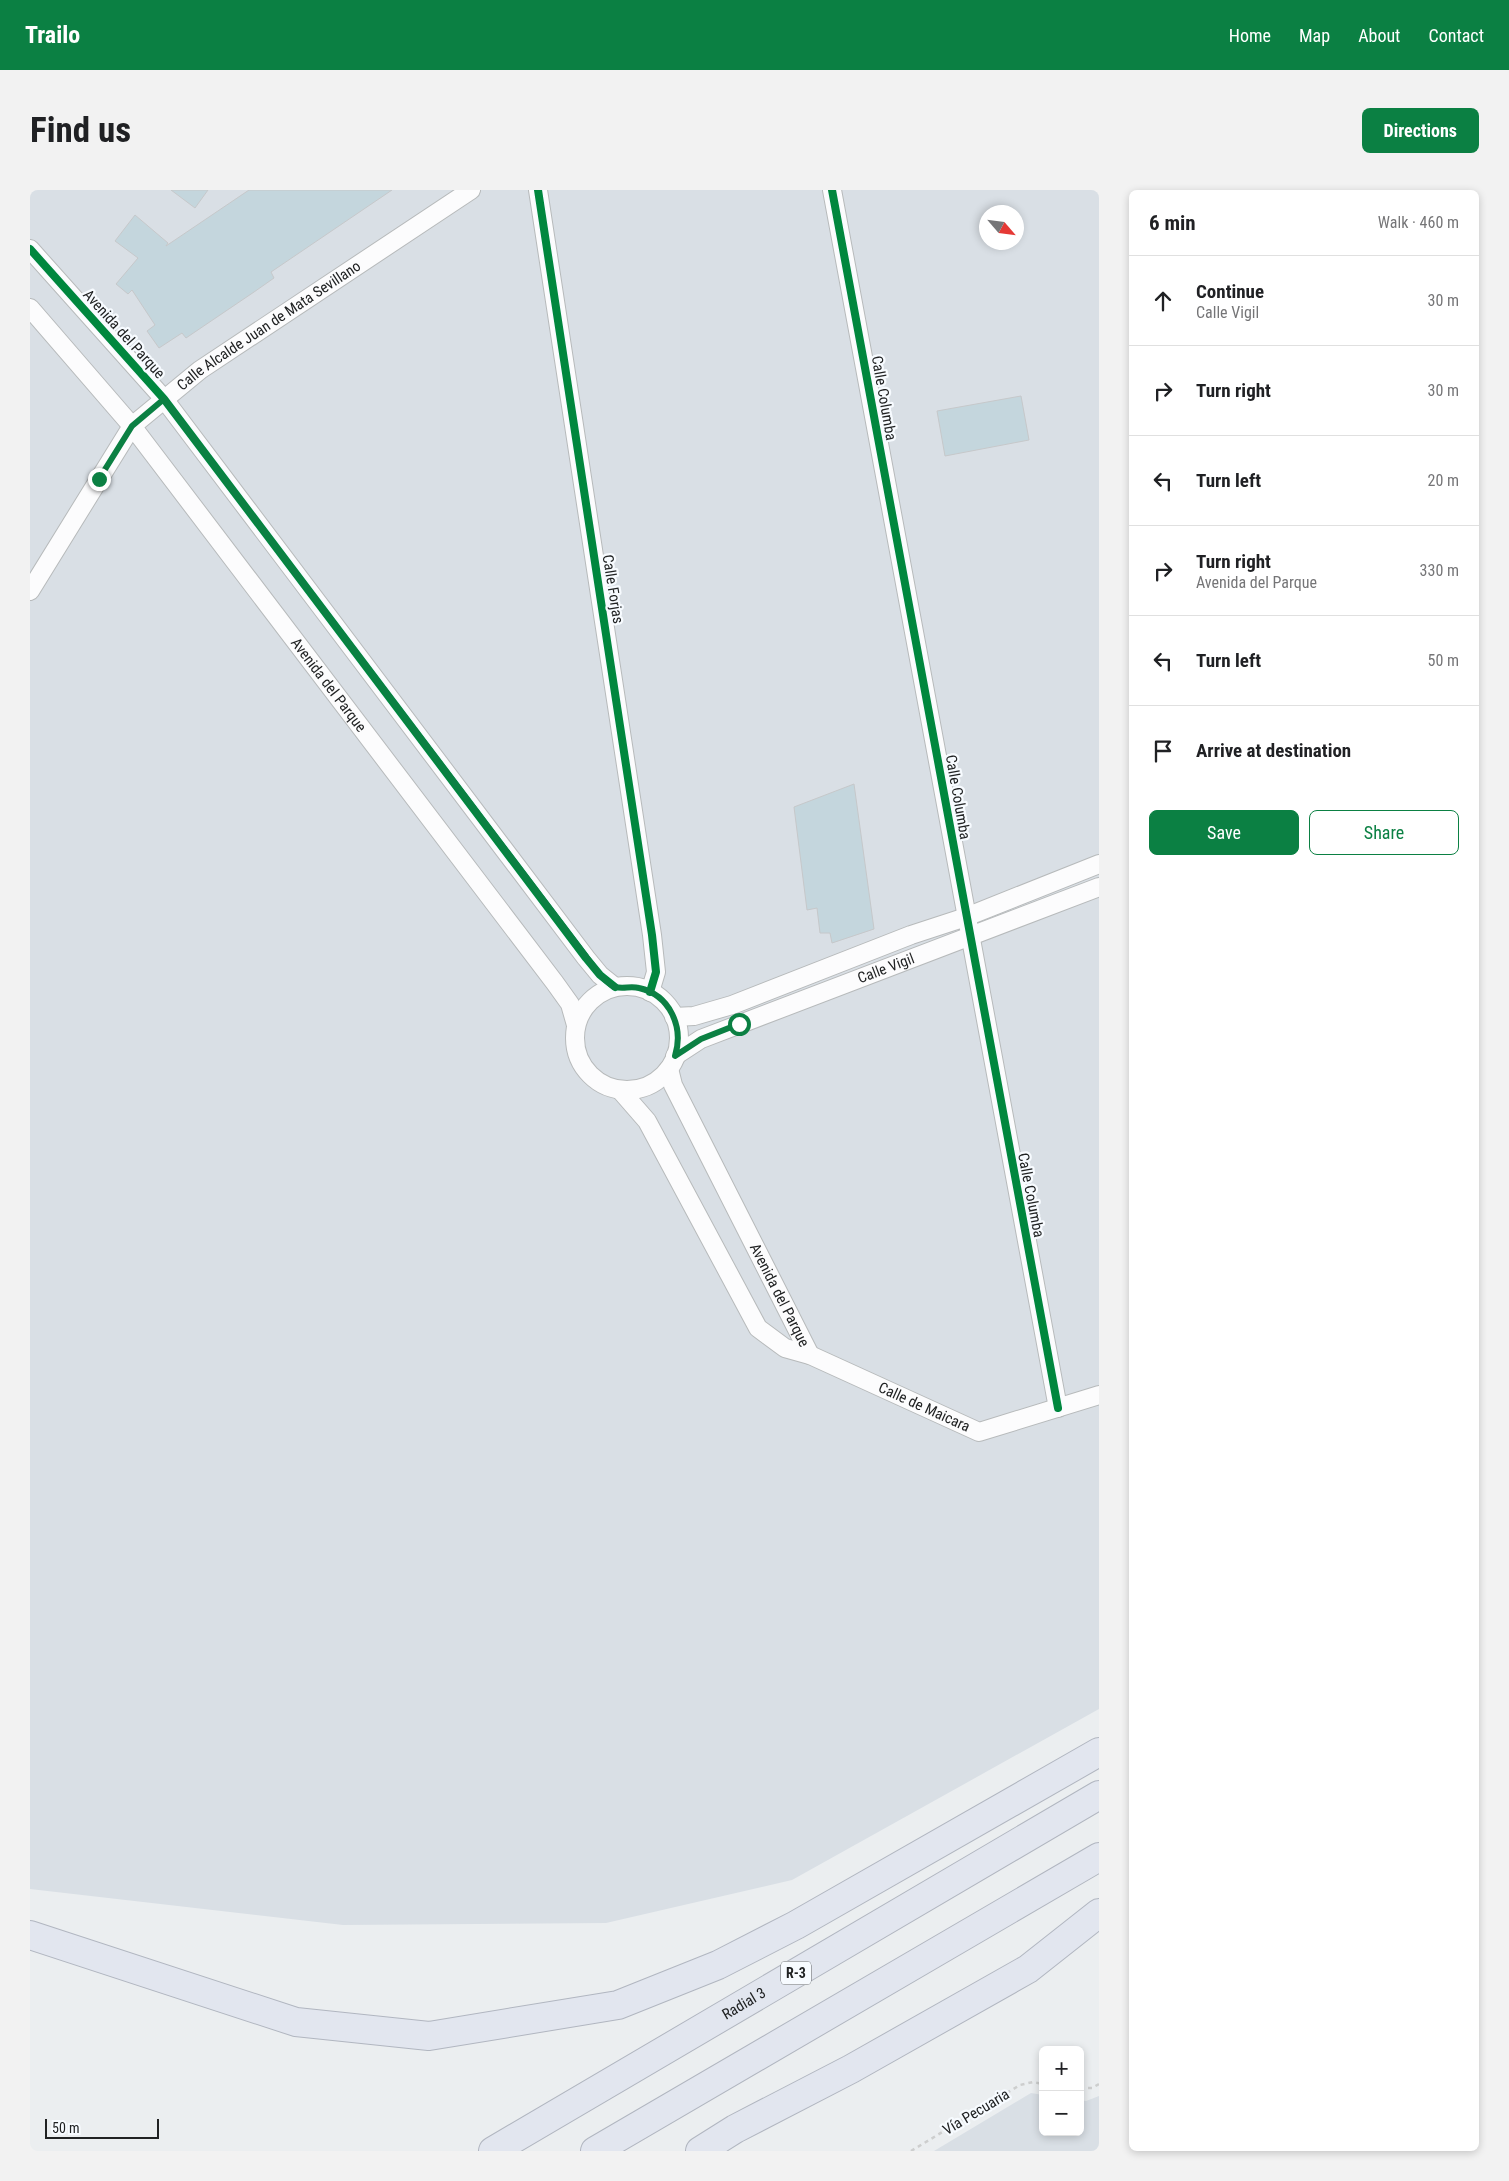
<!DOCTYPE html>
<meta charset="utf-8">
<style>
:root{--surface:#fff;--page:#f2f2f2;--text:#202124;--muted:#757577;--line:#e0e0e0;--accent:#0b8043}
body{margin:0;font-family:"Roboto Condensed",sans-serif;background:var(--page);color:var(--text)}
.controls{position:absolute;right:15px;bottom:15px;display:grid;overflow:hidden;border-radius:8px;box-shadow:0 2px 8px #0003}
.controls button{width:45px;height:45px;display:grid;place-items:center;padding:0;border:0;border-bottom:1px solid var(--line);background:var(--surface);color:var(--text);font:25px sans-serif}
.compass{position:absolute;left:949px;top:15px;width:45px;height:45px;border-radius:50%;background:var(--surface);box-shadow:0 2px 8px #0003;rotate:118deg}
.scale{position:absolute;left:15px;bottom:12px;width:114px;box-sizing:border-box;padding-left:5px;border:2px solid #202223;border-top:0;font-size:14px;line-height:18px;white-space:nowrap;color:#202223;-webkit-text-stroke:4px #f7fbff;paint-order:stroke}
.stop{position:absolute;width:15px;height:15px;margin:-11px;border:4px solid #0b8043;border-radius:50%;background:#fff}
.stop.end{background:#0b8043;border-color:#fff;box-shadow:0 1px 5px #0008}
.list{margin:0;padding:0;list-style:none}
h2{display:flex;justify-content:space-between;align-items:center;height:65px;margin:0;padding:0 20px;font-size:21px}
h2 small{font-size:16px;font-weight:400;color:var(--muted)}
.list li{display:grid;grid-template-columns:32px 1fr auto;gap:15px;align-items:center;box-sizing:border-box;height:90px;padding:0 20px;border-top:1px solid var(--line)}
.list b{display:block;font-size:19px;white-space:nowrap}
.list p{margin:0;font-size:16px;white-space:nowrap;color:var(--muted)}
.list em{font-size:16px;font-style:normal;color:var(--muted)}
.actions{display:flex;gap:10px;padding:15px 20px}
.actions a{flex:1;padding:11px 0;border:1px solid var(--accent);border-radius:8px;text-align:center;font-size:18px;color:var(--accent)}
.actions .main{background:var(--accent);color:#fff}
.icon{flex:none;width:28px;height:28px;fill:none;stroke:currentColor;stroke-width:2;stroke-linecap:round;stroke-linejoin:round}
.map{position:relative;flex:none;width:1069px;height:1961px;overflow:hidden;border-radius:8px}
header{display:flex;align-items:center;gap:30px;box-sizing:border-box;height:70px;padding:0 25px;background:var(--accent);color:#fff}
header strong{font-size:24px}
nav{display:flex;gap:28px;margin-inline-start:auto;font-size:18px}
.intro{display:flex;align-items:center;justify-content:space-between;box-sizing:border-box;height:120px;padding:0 30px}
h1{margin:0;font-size:35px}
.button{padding:12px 22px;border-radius:8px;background:var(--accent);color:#fff;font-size:18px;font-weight:700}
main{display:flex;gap:30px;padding:0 30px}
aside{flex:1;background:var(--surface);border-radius:8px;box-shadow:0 2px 8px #0003}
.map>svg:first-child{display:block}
.built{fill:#d9dfe5;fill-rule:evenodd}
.building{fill:#c4d6dd;stroke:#c6c8ca}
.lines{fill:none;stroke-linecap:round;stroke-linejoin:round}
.minor-casing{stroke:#b7babb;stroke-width:20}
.motorway-casing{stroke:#b1b6c0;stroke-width:30}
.path{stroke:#cdcece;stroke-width:2.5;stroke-dasharray:4 4;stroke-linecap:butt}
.minor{stroke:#fcfcfd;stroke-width:18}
.motorway{stroke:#e2e6ef;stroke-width:28}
.cycleway-casing{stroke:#f7fbff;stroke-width:11}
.cycleway{stroke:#00873e;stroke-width:8}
.route{stroke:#0b8043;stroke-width:6}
.labels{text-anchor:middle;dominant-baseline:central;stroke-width:4.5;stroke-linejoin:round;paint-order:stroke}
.shield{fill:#f7fbff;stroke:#606365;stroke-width:1}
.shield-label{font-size:14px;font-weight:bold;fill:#202223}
.street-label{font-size:15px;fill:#202223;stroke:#f7fbff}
</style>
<header>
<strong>Trailo</strong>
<nav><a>Home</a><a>Map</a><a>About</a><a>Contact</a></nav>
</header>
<div class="intro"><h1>Find us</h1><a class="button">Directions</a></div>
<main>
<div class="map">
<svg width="1069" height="1961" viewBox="0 0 1069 1961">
<rect width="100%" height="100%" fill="#ebeef0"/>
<path class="built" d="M0,0H1069V1519L762,1690L576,1733L313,1735L0,1699ZM956,22H986V52H956Z
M1001,1903L1013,1905V1942H1050V1910L1056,1911L1069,1906V1961H904Z"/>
<path class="building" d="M141,0H178L165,18Z
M219,0H362L241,82L244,88L224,102L156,148L152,143L129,158L117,141L125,135L102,100L98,104L86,94L108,68L85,51L105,25L138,53L136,56Z
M991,206L999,250L915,266L907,221Z
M824,594L844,739L802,753L800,743H790L787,718L777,720L764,617Z"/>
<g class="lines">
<g class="minor-casing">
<g id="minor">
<path d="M508,0L622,745L626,782L620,802"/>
<path d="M802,0L1028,1218"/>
<path d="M0,59L134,209L556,768L570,785L585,797"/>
<path id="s1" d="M0,118L102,236L525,793L540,814L546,835"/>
<path id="s2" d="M0,401L102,236L170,180L441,0"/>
<circle cx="597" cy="848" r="52"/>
<path d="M644,827L664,826L702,815L881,745L936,727L1069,674"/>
<path id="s3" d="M645,866L671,849L1069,697"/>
<path id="s4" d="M639,879L643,895L780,1165"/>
<path id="s5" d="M590,900L617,931L728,1138L755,1158L780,1165L949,1242L1069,1205"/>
</g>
</g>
<g class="motorway-casing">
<g id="motorway">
<path d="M0,1745L266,1832L399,1846L588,1815L688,1775L766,1735L1069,1562"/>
<path id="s6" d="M463,1961L1069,1605"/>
<path d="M565,1961L1069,1667"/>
<path d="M670,1961L705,1939L821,1879L998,1779L1069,1723"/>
</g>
</g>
<path class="path" d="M1050,1898H1062L1069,1894
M881,1961L990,1895L1003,1892L1013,1894"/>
<use href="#minor" class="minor"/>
<use href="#motorway" class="motorway"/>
<g class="cycleway-casing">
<path id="cycleway" d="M508,0L622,745L626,782L620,802
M802,0L1028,1218
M0,59L134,209L556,768L570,785L585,797"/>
</g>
<use href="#cycleway" class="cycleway"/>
</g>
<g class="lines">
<path class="route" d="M69,289L102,236L134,209L570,785C574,789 581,796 585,797C593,799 601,796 609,798C640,805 654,837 645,866L671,849L709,834"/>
</g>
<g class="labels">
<rect class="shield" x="751" y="1771.5" width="30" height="23" rx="4"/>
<g class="shield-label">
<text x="766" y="1783">R-3</text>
</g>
<g class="street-label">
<text stroke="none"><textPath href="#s2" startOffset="364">Calle Alcalde Juan de Mata Sevillano</textPath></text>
<text transform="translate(94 144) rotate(48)">Avenida del Parque</text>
<text transform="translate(854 208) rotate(80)">Calle Columba</text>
<text transform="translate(583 399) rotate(81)">Calle Forjas</text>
<text stroke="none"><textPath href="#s1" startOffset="481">Avenida del Parque</textPath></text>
<text transform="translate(928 607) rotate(80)">Calle Columba</text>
<text stroke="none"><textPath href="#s3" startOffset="229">Calle Vigil</textPath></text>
<text transform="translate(1001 1005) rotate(79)">Calle Columba</text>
<text stroke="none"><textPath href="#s4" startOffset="252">Avenida del Parque</textPath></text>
<text stroke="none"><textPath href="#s5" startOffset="461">Calle de Maicara</textPath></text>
<text stroke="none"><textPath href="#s6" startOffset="291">Radial 3</textPath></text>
<text transform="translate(946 1922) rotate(-31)">Vía Pecuaria</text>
</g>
</g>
</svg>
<div class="controls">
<button>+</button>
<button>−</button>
</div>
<svg class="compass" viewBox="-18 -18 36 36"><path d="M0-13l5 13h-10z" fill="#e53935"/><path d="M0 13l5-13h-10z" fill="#757577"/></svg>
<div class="scale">50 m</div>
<div class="stop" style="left:709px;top:834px"></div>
<div class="stop end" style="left:69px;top:289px"></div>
</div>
<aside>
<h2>6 min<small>Walk · 460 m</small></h2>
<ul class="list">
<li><svg class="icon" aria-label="ahead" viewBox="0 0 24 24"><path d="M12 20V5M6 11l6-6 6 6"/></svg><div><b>Continue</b><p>Calle Vigil</p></div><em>30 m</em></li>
<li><svg class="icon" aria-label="right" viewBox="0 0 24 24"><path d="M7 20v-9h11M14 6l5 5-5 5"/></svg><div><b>Turn right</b></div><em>30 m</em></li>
<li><svg class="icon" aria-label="left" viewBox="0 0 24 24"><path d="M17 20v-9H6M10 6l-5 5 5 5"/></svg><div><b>Turn left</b></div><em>20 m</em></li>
<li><svg class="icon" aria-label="right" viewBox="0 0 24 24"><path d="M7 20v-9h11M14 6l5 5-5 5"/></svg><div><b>Turn right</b><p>Avenida del Parque</p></div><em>330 m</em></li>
<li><svg class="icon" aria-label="left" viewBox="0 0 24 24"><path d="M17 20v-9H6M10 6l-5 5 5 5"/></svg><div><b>Turn left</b></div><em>50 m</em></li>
<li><svg class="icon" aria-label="arrive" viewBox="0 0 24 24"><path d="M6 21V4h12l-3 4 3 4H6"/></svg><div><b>Arrive at destination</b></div></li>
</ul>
<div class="actions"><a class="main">Save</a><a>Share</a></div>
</aside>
</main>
